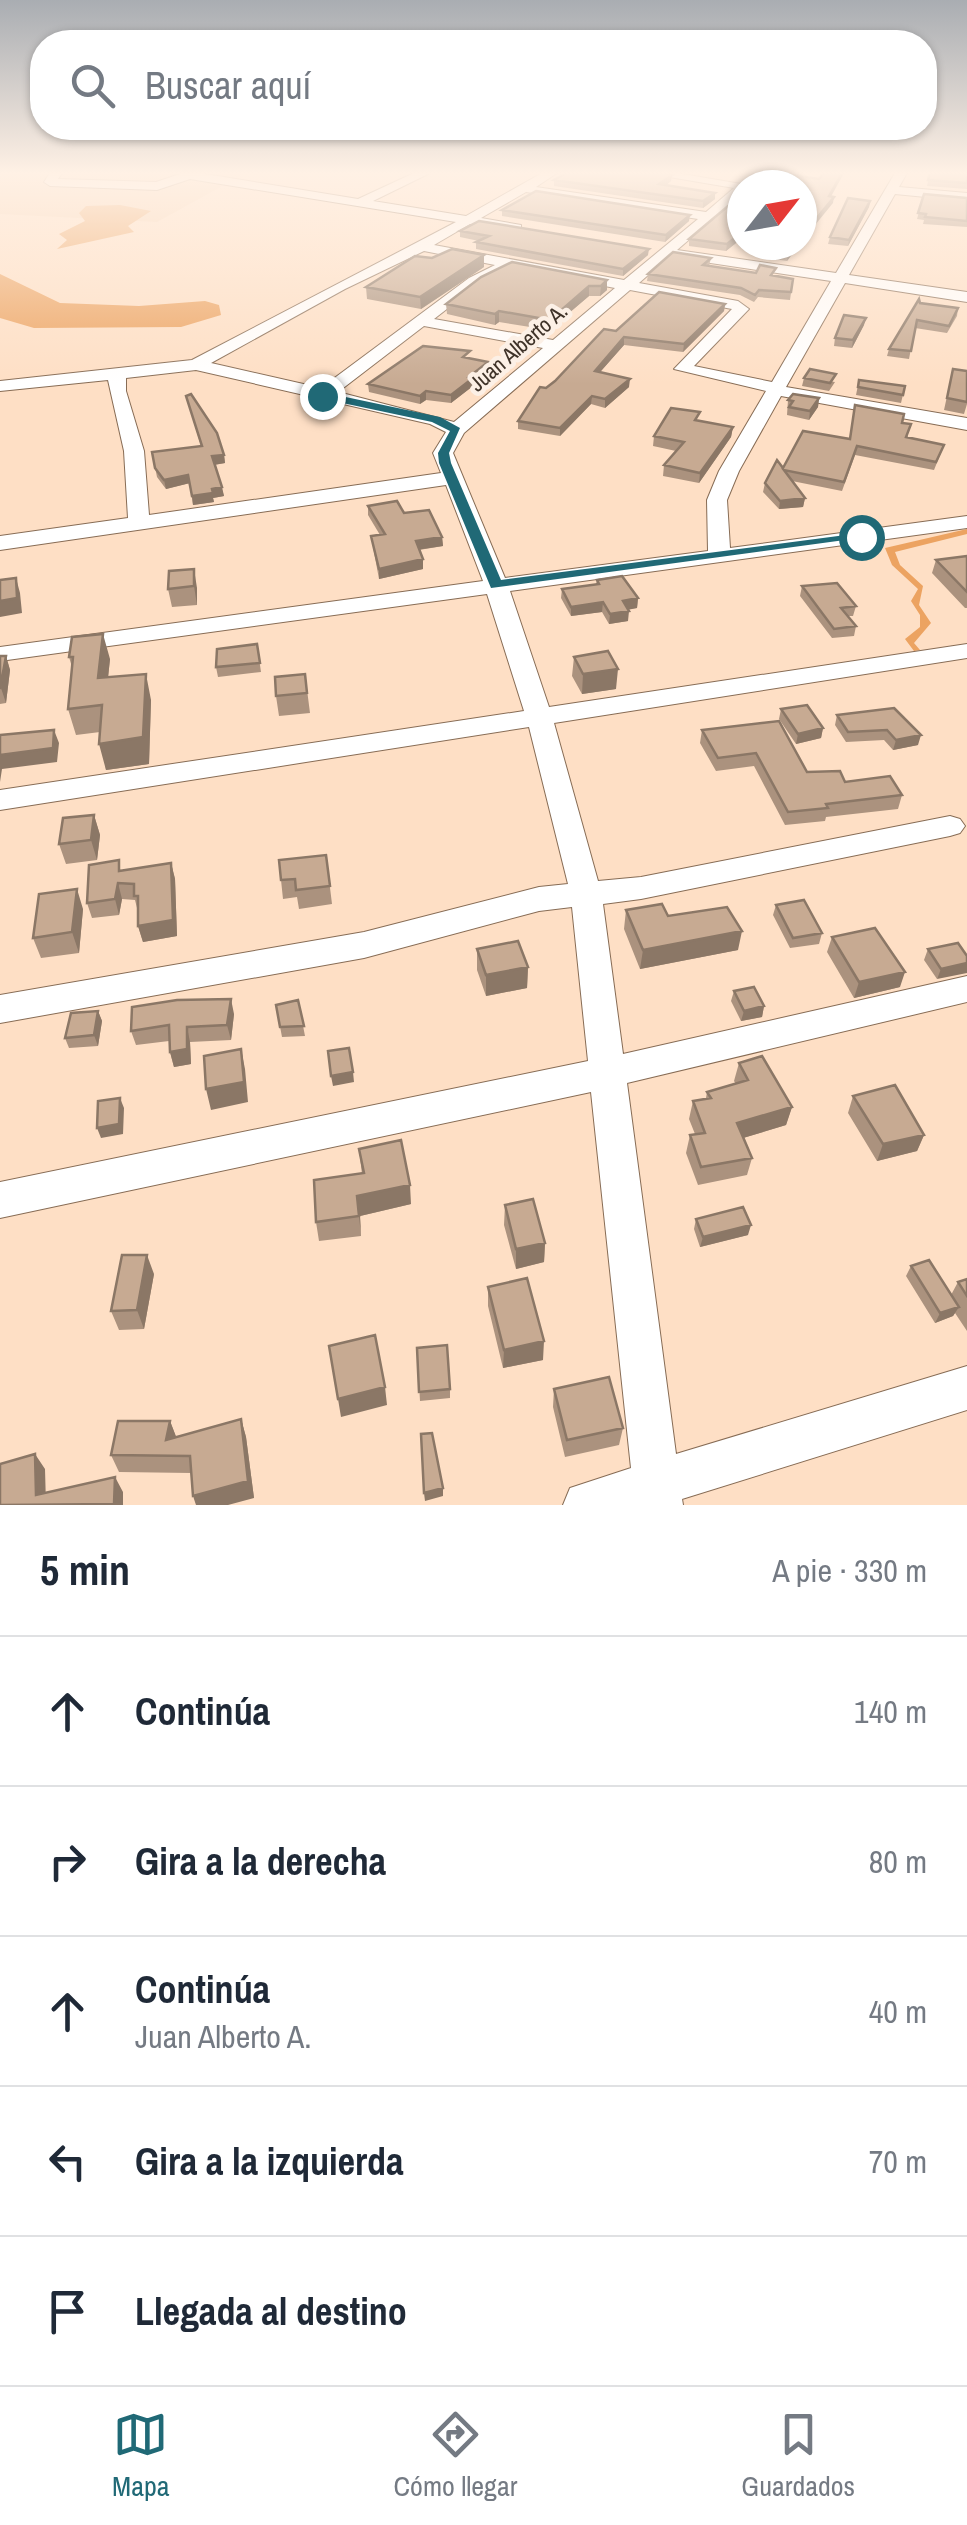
<!DOCTYPE html>
<html lang="es">
<meta charset="utf-8">
<style>
:root{--surface:#fff;--page:#f2f2f3;--text:#1f2937;--muted:#747a83;--line:#e0e1e3;--accent:#206976}
body{margin:0;font-family:"Archivo Narrow",sans-serif;background:var(--page);color:var(--text)}
.compass{position:absolute;left:727px;top:170px;width:90px;height:90px;border-radius:50%;background:var(--surface);box-shadow:0 2px 8px #0004;rotate:59deg}
.stop{position:absolute;width:30px;height:30px;margin:-22px;border:8px solid #206976;border-radius:50%;background:#fff}
.stop.end{background:#206976;border-color:#fff;box-shadow:0 2px 10px #0008}
.list{margin:0;padding:0;list-style:none}
h2{display:flex;justify-content:space-between;align-items:center;height:130px;margin:0;padding:0 40px;font-size:42px}
h2 small{font-size:32px;font-weight:400;color:var(--muted)}
.list li{display:grid;grid-template-columns:65px 1fr auto;gap:30px;align-items:center;box-sizing:border-box;height:150px;padding:0 40px;border-top:2px solid var(--line)}
.list b{display:block;font-size:38px;white-space:nowrap}
.list p{margin:0;font-size:32px;white-space:nowrap;color:var(--muted)}
.list em{font-size:32px;font-style:normal;color:var(--muted)}
.icon{flex:none;width:55px;height:55px;fill:none;stroke:currentColor;stroke-width:2;stroke-linecap:round;stroke-linejoin:round}
.map{position:relative;flex:none;width:967px;height:1505px;overflow:hidden}
.search{position:absolute;background:var(--surface);box-shadow:0 2px 8px #0004;left:30px;right:30px;top:30px;height:110px;display:flex;align-items:center;gap:25px;box-sizing:border-box;padding:0 35px;border-radius:40px;color:var(--muted);font-size:38px}
.sheet{height:880px;background:var(--surface)}
nav{display:flex;justify-content:space-around;align-items:center;box-sizing:border-box;height:140px;border-top:2px solid var(--line);background:var(--surface);font-size:28px;color:var(--muted)}
nav a{display:grid;justify-items:center;gap:5px}
nav .on{color:var(--accent)}
.map>svg:first-child{display:block}
.built{fill:#f7d3b4}
.water{fill:#eca361}
.lines{fill:none;stroke-linecap:round;stroke-linejoin:round}
.minor-casing{stroke:#876c55;stroke-width:2}
.minor{fill:#fff;fill-rule:evenodd}
.wall{fill:#ab927e}
.shaded-wall{fill:#8b7766}
.building{fill:#c7aa92;stroke:#8b7766;stroke-width:2.5}
.route{fill:#206976}
.labels{text-anchor:middle;dominant-baseline:central;stroke-width:9;stroke-linejoin:round;paint-order:stroke}
.far-street-label{font-size:22px;fill:#3f3329;stroke:#fcf0e6}
</style>
<div class="map">
<svg width="967" height="1505" viewBox="0 0 967 1505">
<rect width="100%" height="100%" fill="#fedfc5"/>
<path class="built" d="M0,173H246L157,222L0,214Z"/>
<path class="water" d="M120,205L151,211L128,226L134,232L57,249L67,240L59,234L85,221L79,213L86,206Z
M0,274L60,303L139,306L205,301L219,305L221,315L181,327L34,328L0,318Z
M967,529V534L895,552L900,565L923,586L919,605L931,623L914,643L920,650L914,651L905,639L920,627V615L911,601L918,589L892,565L885,548Z"/>
<g class="lines">
<g class="minor-casing">
<path id="minor" d="M50,173H62L58,179L156,182L183,173H199L358,199L414,173H430L373,201L466,216L542,173H557L536,187L706,212L734,188L646,173H677L747,185H742V194L677,250L836,273L895,173H907L899,187L967,193V201L895,194L849,275L967,292V302L845,283L786,387L967,418V430L781,396L739,471L727,500L730,548L967,516V528L510,591L549,707L967,644V658L554,723L598,881L641,877L950,816L960,819L965,826L960,833L950,836L641,899L603,904L623,1054L967,976V1002L627,1083L676,1454L967,1366V1410L682,1499L683,1505H563L570,1488L631,1468L591,1092L0,1218V1182L588,1061L572,907L539,911L364,958L0,1023V995L364,932L539,887L568,884L529,727L0,810V790L524,711L487,594L0,661V647L483,581L446,485L0,550V536L128,518L124,451L108,380L0,391V381L192,360L456,222L190,179L157,190L50,186L44,182ZM526,192L698,219L624,280L434,245L470,224L521,231V225L481,218ZM424,251L495,265L469,278L321,388L211,363L345,289ZM671,255L677,258L831,281L772,382L694,366L749,309L738,301L639,283ZM511,268L615,288L553,340L434,319L479,284ZM630,290L732,309L674,369L766,391L719,471L707,500L708,551L505,578L453,453L464,433ZM424,326L543,348L454,422L338,392ZM196,370L430,424L446,432L433,453L441,473L149,515L144,451L126,391V378Z"/>
</g>
<use href="#minor" class="minor"/>
</g>
<path class="wall" d="M930,173H967V189L927,186Z
M672,175L671,181L666,185L715,199L703,208L554,186V180Z
M924,194L967,198V227L923,224L924,220L917,219Z
M870,201L869,207L848,246L828,244L830,237Z
M742,208V243H736L726,251L689,246V239Z
M502,210L689,221L665,242L502,216Z
M460,231L648,255L623,276L476,249V242L479,241L460,237Z
M754,245H799L787,261L767,258L770,247Z
M711,258L709,266L793,279L790,300L758,297L754,302L740,295L647,281L648,274Z
M484,267L421,309L367,299L366,287Z
M607,280V290L600,296H589L549,330L499,322L495,325L447,314L446,304Z
M920,303L958,308L957,316L947,333L915,328L909,359L887,356L889,349Z
M725,304L724,311L683,352L624,345L600,372L629,387L605,408L591,404L560,436L518,429V421L546,388L616,331Z
M864,325L852,348L834,346L835,338Z
M470,359L488,370L473,382V386L451,403L426,400L420,404L369,392L368,384Z
M953,369L967,371V404L964,414L944,410Z
M804,378L835,382L829,391L802,386Z
M859,380L905,386L901,403L856,395Z
M186,396L224,455L225,463L214,465L224,496L213,498L214,502L193,505L190,483L166,489L157,477L152,452L201,446Z
M819,398L818,407L809,420L787,415L788,400Z
M699,421L733,427L731,437L699,483L663,476L664,465L676,451L653,446L654,436Z
M902,423L908,437L944,445L934,470L855,455L842,491L792,481L805,498L803,507L779,509L763,492L765,483L783,468L849,439Z
M368,506L404,513L442,537L443,546L419,550L423,569L379,579L371,536L380,535L368,515Z
M967,556V608H965L932,573L936,560Z
M169,571L197,588V605L172,607L168,589Z
M597,580L638,598L637,608L628,609V621L609,624L602,612L571,616L561,598L562,589L596,584Z
M802,586L856,606L853,616H848L856,626L854,636L832,638L800,596Z
M257,644L261,672L218,677L216,667Z
M0,656H6L10,670L6,703L0,704Z
M69,657L110,659L108,678L151,700L149,764L106,770L100,732L76,735L68,709L72,667Z
M574,657L616,689L582,694L572,676Z
M305,674L310,713L279,716L276,696Z
M894,708L918,745L893,750L884,740L846,742L835,725L837,715Z
M781,709L823,728L821,738L796,744L779,719Z
M702,730L807,772L902,795L898,809L826,817L825,821L785,825L754,766L716,771L700,743Z
M94,815L100,835L97,860L66,864L59,844Z
M326,855L332,904L299,909L297,897L283,899L281,880Z
M171,863L175,879L177,936L143,942L138,926V912L135,900L122,899L119,915L92,918L87,903L122,871Z
M776,905L822,933L819,944L790,948L773,915Z
M83,909L79,953L41,958L33,938Z
M626,910L668,916L738,950L640,969L624,929Z
M832,937L900,987L854,998L827,952Z
M958,943L937,979L924,960L928,949Z
M477,949L528,967L527,988L486,996L477,970Z
M734,991L764,1006L762,1017L741,1021L731,1001Z
M298,1000L305,1036L282,1037L276,1005Z
M98,1011L102,1021L98,1046L69,1048L65,1038Z
M234,1014L231,1040L190,1042L191,1064L174,1067L170,1052L169,1041L136,1045L131,1031Z
M739,1063L792,1107L786,1125L743,1138L752,1158L747,1175L698,1185L686,1153L690,1135L695,1134L689,1119L693,1101L706,1098L707,1092L736,1084L734,1081Z
M853,1096L924,1135L917,1151L877,1161L848,1113Z
M359,1149L411,1204L360,1216L361,1236L319,1241L316,1222L362,1174Z
M505,1205L545,1243L544,1262L516,1269L504,1225Z
M696,1219L748,1235L700,1247L694,1229Z
M911,1266L951,1295L958,1282L967,1279V1331L955,1313L953,1316L935,1323L906,1276Z
M154,1274L144,1329L119,1330L111,1311Z
M488,1287L543,1360L503,1368L488,1306Z
M417,1348L450,1389V1398L420,1401Z
M554,1389L623,1428L619,1445L565,1457L553,1407Z
M241,1419L246,1437L254,1498L191,1473L119,1472L111,1455L170,1421L176,1437Z"/>
<path class="shaded-wall" d="M842,173H844L828,202L829,196Z
M672,175L671,181L659,191V184Z
M715,193V199L703,208V201Z
M834,197L833,203L802,241V236Z
M870,201L869,207L848,246L849,240Z
M690,215L689,221L665,242L666,235Z
M737,236L736,243L726,251L727,244Z
M795,245H799L787,261L788,254Z
M649,249L648,255L623,276V269Z
M484,255V267L421,309L420,297Z
M607,280V290L600,296L601,286Z
M589,286V296L549,330L550,320Z
M725,304L724,311L683,352L684,344Z
M499,311V322L495,325V314Z
M866,318L864,325L852,348L853,340Z
M624,337V345L594,379L595,371Z
M488,362V370L473,382V386L451,403V395Z
M630,379L629,387L605,408V399Z
M426,391V400L420,404V396Z
M592,396L591,404L560,436V428Z
M819,398L818,407L809,420L810,411Z
M733,427L731,437L699,483L700,473Z
M224,455L225,463L213,465L212,456Z
M188,475L190,483L166,489L164,480Z
M222,487L224,496L213,498L214,502L193,505L192,496L212,489Z
M805,498L803,507L779,509L780,501Z
M442,537L443,546L416,550V541Z
M423,559V569L379,579V569Z
M194,569L197,588V605L194,586Z
M16,578L20,593L22,613L0,617V601Z
M638,598L637,608L622,611L623,601Z
M603,602L602,612L571,616V607Z
M629,611L628,621L609,624L610,614Z
M103,634L110,659L105,705L98,678Z
M6,656L10,670L6,703L1,688Z
M618,669L616,689L582,694L583,674Z
M146,674L151,700L149,764L106,770L99,744Z
M823,728L821,738L796,744L798,734Z
M54,730L59,743L57,762L2,769L0,782V755Z
M921,735L918,745L893,750L896,740Z
M94,815L100,835L97,860L91,840Z
M171,863L175,879L177,936L143,942L138,926Z
M118,883L122,899L119,915L115,899Z
M77,889L83,909L79,953L72,932Z
M742,931L738,950L640,969L643,950Z
M967,963V973L937,979L941,969Z
M528,967L527,988L486,996V975Z
M905,972L900,987L854,998L859,982Z
M231,999L234,1014L231,1040L227,1025Z
M764,1006L762,1017L741,1021L744,1011Z
M98,1011L102,1021L98,1046L94,1035Z
M187,1027L190,1042L191,1064L174,1067L170,1052Z
M241,1049L245,1069L248,1102L211,1110L206,1089Z
M353,1072L354,1082L333,1086L331,1076Z
M120,1098L124,1108L123,1134L101,1138L97,1128Z
M792,1107L786,1125L733,1141L737,1123Z
M924,1135L917,1151L877,1161L883,1144Z
M410,1185L411,1204L360,1216L361,1236L357,1196Z
M751,1225L748,1235L700,1247L703,1237Z
M545,1243L544,1262L516,1269V1249Z
M147,1255L154,1274L144,1329L137,1310Z
M959,1307L953,1316L935,1323L940,1313Z
M544,1341L543,1360L503,1368L504,1350Z
M385,1387L387,1405L341,1417L338,1399Z
M241,1419L246,1437L254,1498L228,1505H196L193,1496Z
M170,1421L177,1439L173,1457L166,1440Z
M35,1454L45,1469L46,1505L36,1495Z
M115,1477L123,1492V1505H110Z
M443,1488V1496L425,1501L424,1493Z"/>
<path class="building" d="M566,173H665L672,175L659,184L715,193L703,201L554,180Z
M824,173H842L829,196L834,197L802,236V185H779L788,174L819,179Z
M930,173H967V183L928,180Z
M536,191L690,215L666,235L502,210Z
M924,194L967,198V221L925,217L926,214L918,213Z
M848,198L870,201L849,240L830,237Z
M728,206L742,208V237L737,236L727,244L689,239Z
M479,221L649,249L623,269L476,242L489,236L460,231Z
M771,245H795L788,254L768,251Z
M452,249L484,255L420,297L366,287L415,256L432,258Z
M673,252L711,258L703,265L756,273L760,265L776,268L771,275L793,279L791,292L759,290L755,295L741,288L648,274Z
M512,262L607,280L601,286H589L550,320L499,311L495,314L446,304L481,277Z
M659,292L725,304L684,344L624,337L595,371L630,379L605,399L592,396L560,428L518,421L540,387L546,388L555,381L604,329L616,331Z
M919,299L920,303L958,308L949,326L917,320L911,351L889,349Z
M844,315L866,318L853,340L835,338Z
M423,346L470,351L463,357L488,362L469,377L473,378L451,395L426,391L420,396L368,384Z
M810,369L836,374L830,383L804,378Z
M953,369L967,371V402L947,398Z
M859,380L905,386L903,395L858,387Z
M191,394L217,433L224,455L212,456L222,487L212,489L213,493L192,496L188,475L164,480L155,468L152,452L202,446L186,396Z
M793,394L819,398L810,411L789,407L793,401L788,400Z
M855,405L904,414L902,423L911,424L906,437L944,445L936,462L857,446L844,482L784,470L805,498L780,501L765,483L777,460L783,468L803,431L850,439Z
M671,408L700,412L695,420L733,427L700,473L664,465L684,442L654,436Z
M397,501L404,513L429,510L442,537L416,541L423,559L379,569L371,536L385,534L368,506Z
M967,556V592L936,560Z
M194,569V586L168,589L169,571Z
M622,576L638,598L623,601L629,611L610,614L603,602L571,607L562,589L599,584L597,580Z
M16,578L17,598L0,601V580Z
M837,583L856,606L841,608L856,626L834,629L802,586Z
M103,634L98,678L146,674L143,737L99,744L102,705L68,709L73,657H69L72,637Z
M257,644L260,663L216,667L217,649Z
M608,651L618,669L583,674L574,657Z
M0,656H6L0,689Z
M305,674L307,693L276,696L275,677Z
M807,705L823,728L798,734L781,709Z
M894,708L921,735L896,740L887,730L848,732L837,715Z
M779,721L807,772L840,771L845,782L890,776L902,795L826,804L828,808L788,812L756,753L718,758L702,730Z
M54,730L53,748L0,755V735Z
M94,815L91,840L59,844L63,818Z
M326,855L330,886L296,890L295,879L281,880L279,860Z
M119,860V871L171,863L173,920L138,926V896H134V884L118,883L115,899L87,903L89,865Z
M77,889L72,932L33,938L39,894Z
M804,900L822,933L793,938L776,905Z
M662,904L668,916L727,907L742,931L643,950L626,910Z
M875,928L905,972L859,982L832,937Z
M518,941L528,967L486,975L477,949Z
M958,943L967,956V963L941,969L928,949Z
M754,987L764,1006L744,1011L734,991Z
M231,999L227,1025L187,1027V1049L170,1052L169,1025L131,1031L132,1007L177,1000Z
M298,1000L304,1026L280,1027L276,1005Z
M98,1011L94,1035L65,1038L71,1013Z
M349,1048L353,1072L331,1076L328,1051Z
M241,1049L244,1082L206,1089L204,1056Z
M762,1056L792,1107L737,1123L752,1158L701,1167L690,1135L705,1133L693,1101L711,1098L707,1092L748,1080L739,1063Z
M895,1085L924,1135L883,1144L853,1096Z
M120,1098L119,1124L97,1128L98,1101Z
M401,1140L410,1185L357,1196L359,1216L316,1222L314,1180L364,1173L359,1149Z
M533,1199L545,1243L516,1249L505,1205Z
M743,1207L751,1225L703,1237L696,1219Z
M122,1255H147L137,1310L111,1311Z
M929,1260L959,1307L940,1313L911,1266Z
M527,1278L544,1341L504,1350L488,1287Z
M967,1279V1296L958,1282Z
M375,1335L385,1387L338,1399L329,1346Z
M447,1345L450,1389L419,1392L417,1348Z
M609,1377L623,1428L567,1440L554,1389Z
M241,1419L248,1481L193,1496L190,1456L111,1455L118,1421H170L166,1440Z
M432,1433L443,1488L424,1493L421,1434Z
M35,1454L36,1495L115,1477L114,1504L0,1505V1464Z"/>
<linearGradient id="sky" x2="0" y2="1"><stop stop-color="#a9adb2"/><stop offset="0.45" stop-color="#fff1e5"/><stop offset="1" stop-color="#fff1e5" stop-opacity="0"/></linearGradient>
<rect width="967" height="384" fill="url(#sky)"/>
<path class="route" d="M322,392L440,417L460,428L449,453L451,463L501,580L861,533L867,537L491,588L439,463L438,453L450,431L432,422L319,398Z"/>
<g class="labels">
<g class="far-street-label">
<text transform="translate(518 347) rotate(-41)">Juan Alberto A.</text>
</g>
</g>
</svg>
<svg class="compass" viewBox="-18 -18 36 36"><path d="M0-13l5 13h-10z" fill="#e53935"/><path d="M0 13l5-13h-10z" fill="#747a83"/></svg>
<div class="stop" style="left:861px;top:537px"></div>
<div class="stop end" style="left:322px;top:396px"></div>
<div class="search"><svg class="icon" aria-label="search" viewBox="0 0 24 24"><circle cx="10" cy="10" r="6"/><path d="M15 15l6 6"/></svg>Buscar aquí</div>
</div>
<section class="sheet">
<h2>5 min<small>A pie · 330 m</small></h2>
<ul class="list">
<li><svg class="icon" aria-label="ahead" viewBox="0 0 24 24"><path d="M12 20V5M6 11l6-6 6 6"/></svg><div><b>Continúa</b></div><em>140 m</em></li>
<li><svg class="icon" aria-label="right" viewBox="0 0 24 24"><path d="M7 20v-9h11M14 6l5 5-5 5"/></svg><div><b>Gira a la derecha</b></div><em>80 m</em></li>
<li><svg class="icon" aria-label="ahead" viewBox="0 0 24 24"><path d="M12 20V5M6 11l6-6 6 6"/></svg><div><b>Continúa</b><p>Juan Alberto A.</p></div><em>40 m</em></li>
<li><svg class="icon" aria-label="left" viewBox="0 0 24 24"><path d="M17 20v-9H6M10 6l-5 5 5 5"/></svg><div><b>Gira a la izquierda</b></div><em>70 m</em></li>
<li><svg class="icon" aria-label="arrive" viewBox="0 0 24 24"><path d="M6 21V4h12l-3 4 3 4H6"/></svg><div><b>Llegada al destino</b></div></li>
</ul>
</section>
<nav>
<a class="on"><svg class="icon" aria-label="map" viewBox="0 0 24 24"><path d="M3 6l6-2 6 2 6-2v14l-6 2-6-2-6 2zM9 4v14M15 6v14"/></svg>Mapa</a>
<a><svg class="icon" aria-label="directions" viewBox="0 0 24 24"><path d="M12 3l9 9-9 9-9-9zM9 14v-3h6M13 9l2 2-2 2"/></svg>Cómo llegar</a>
<a><svg class="icon" aria-label="saved" viewBox="0 0 24 24"><path d="M7 4h10v16l-5-4-5 4z"/></svg>Guardados</a>
</nav>
